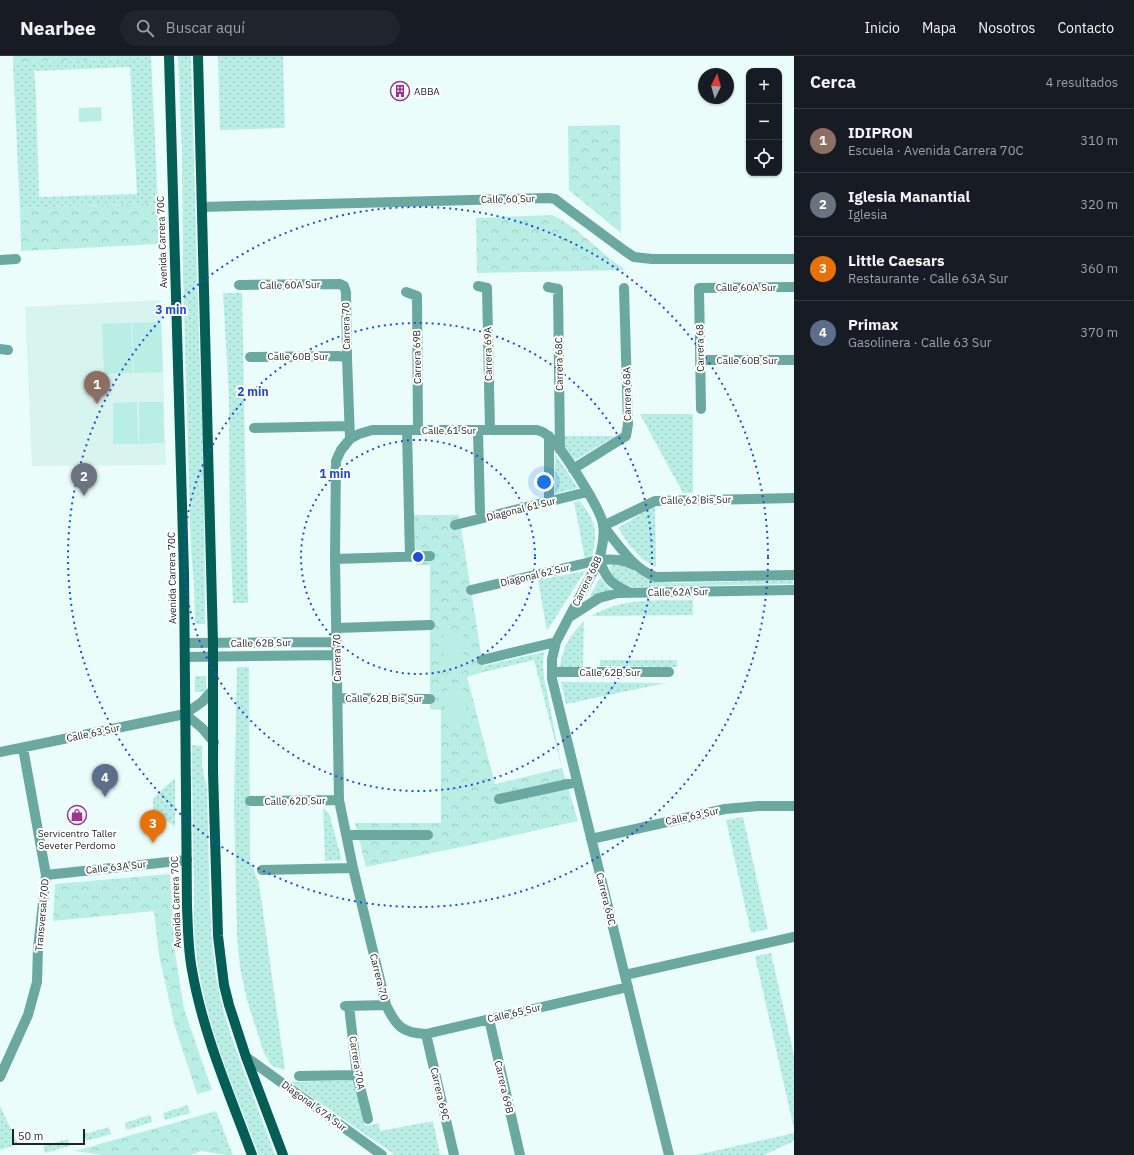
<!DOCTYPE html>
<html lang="es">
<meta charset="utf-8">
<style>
:root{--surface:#171b24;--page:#20242c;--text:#f1f3f6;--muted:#9ea1a6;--line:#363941;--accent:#2563eb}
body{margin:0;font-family:"IBM Plex Sans",sans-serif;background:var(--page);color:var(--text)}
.controls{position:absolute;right:12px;top:12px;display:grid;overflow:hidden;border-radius:8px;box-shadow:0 1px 3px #0004}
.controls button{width:36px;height:36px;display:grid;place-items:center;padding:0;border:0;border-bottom:1px solid var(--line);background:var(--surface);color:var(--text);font:20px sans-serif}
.compass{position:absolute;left:698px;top:12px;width:36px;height:36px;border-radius:50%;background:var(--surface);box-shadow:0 1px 3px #0004;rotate:5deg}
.scale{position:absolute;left:12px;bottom:10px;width:73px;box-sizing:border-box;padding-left:4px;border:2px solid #1f2524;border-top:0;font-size:11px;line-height:14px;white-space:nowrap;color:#1f2524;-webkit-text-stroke:3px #fff;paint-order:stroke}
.you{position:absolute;left:544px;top:426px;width:14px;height:14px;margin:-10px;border:3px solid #fff;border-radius:50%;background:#1a73e8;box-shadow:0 0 0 6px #1a73e833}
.badge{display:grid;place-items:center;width:26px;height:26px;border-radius:50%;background:var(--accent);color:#fff;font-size:13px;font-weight:700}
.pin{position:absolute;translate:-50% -33px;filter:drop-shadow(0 1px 2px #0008)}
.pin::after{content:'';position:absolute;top:21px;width:14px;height:12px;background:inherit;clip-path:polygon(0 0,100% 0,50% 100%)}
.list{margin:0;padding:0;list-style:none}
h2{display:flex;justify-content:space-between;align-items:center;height:52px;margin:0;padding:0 16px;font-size:17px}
h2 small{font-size:13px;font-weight:400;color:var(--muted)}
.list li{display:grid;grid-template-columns:26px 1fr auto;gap:12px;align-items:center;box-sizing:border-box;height:64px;padding:0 16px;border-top:1px solid var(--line)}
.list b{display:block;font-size:15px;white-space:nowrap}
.list p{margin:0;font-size:13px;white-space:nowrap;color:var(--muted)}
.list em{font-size:13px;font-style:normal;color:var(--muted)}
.icon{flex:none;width:22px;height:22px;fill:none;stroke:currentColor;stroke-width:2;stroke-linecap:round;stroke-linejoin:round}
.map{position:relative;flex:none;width:794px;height:1099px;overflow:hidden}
header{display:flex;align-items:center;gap:24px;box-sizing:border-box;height:56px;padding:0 20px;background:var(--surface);border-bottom:1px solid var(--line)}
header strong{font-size:19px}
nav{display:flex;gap:22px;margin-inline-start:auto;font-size:14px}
.search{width:280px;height:36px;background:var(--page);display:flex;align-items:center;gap:10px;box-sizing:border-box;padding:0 14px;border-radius:22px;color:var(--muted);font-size:15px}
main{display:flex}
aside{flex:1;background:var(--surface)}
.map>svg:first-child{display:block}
.built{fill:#d8f4ef}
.grass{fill:url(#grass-dots);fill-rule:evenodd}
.park{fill:url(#park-crowns)}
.pitch{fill:#b9eee5}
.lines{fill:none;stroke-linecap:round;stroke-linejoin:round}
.minor{stroke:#6ba9a0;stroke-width:10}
.major{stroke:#055e55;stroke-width:10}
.ring{fill:none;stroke:#1d4ed8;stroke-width:2;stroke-dasharray:2 4}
.labels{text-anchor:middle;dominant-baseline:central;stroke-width:4;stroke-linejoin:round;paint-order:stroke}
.poi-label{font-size:10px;fill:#1f2524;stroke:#fff;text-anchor:start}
.street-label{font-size:10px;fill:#1f2524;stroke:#fff}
.centre{fill:#1d4ed8;stroke:#fff;stroke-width:2}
.ring-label{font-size:12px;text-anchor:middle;font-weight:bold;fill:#1d4ed8;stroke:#fff;stroke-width:4;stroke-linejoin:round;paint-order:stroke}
</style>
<header>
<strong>Nearbee</strong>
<div class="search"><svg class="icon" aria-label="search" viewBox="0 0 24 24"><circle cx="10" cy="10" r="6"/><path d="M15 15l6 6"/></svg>Buscar aquí</div>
<nav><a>Inicio</a><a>Mapa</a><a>Nosotros</a><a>Contacto</a></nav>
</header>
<main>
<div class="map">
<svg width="794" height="1099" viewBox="0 0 794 1099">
<defs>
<pattern id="grass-dots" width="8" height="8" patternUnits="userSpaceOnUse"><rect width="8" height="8" fill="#b9eee5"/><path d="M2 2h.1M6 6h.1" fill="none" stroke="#9fccc4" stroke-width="1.8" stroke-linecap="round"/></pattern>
<pattern id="park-crowns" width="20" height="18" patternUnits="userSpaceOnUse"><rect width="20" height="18" fill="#b9eee5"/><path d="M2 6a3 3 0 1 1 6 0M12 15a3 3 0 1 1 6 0" fill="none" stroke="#9fccc4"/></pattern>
</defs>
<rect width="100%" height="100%" fill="#ebfdfa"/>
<path class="built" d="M161,244L166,409L32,410L25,251Z"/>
<path class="grass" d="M178,0H191L199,288L204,401L205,568H195L194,527L191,495L183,220L182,96Z
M218,0H283L285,72L220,74Z
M151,1L158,147L20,152L13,7ZM130,11L137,138L39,141L36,39L34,15Z
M223,237H242L248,547H233L230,473L229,341Z
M640,358H693V437H683Z
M564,380H616L573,405L565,392Z
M555,398L578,432L555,438Z
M580,445C596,466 598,474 592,501L585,503L574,446Z
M655,449L656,511L642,503L630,490L618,472Z
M619,507L632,513L647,523L659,526L679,527L793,524V528L633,531L622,528L612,521L610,511L613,508Z
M585,515L547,575L538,524Z
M600,522L611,534L589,541Z
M693,544V559L591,560C622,541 658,545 693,544Z
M584,565L583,611H560C563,591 569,580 584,565Z
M544,596L543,608L544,621L562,712L534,604L484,616L483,610Z
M600,604H677V611L600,610Z
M237,611H249L250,805L259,827L285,1014L272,1010L264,997L247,944L240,912L237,879L234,748Z
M195,620H206V636H195Z
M561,626L666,627L566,648Z
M192,689L202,690V711L207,732L210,852L212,885L216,922L224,957L236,994L275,1099H259C236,1038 208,975 198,910C193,883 194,855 194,828C193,782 192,736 192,689Z
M175,722V771L153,754V742Z
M323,752L329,757L342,804L325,805Z
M743,761L768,873L751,877L726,764Z
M771,897L794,999V1073L755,900Z
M356,1024L365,1070L379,1067L380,1075L433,1065L440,1099H395L290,1026Z
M188,1049L190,1057L165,1064L163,1057Z
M0,1050L18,1088L0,1094Z
M216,1055L233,1099H226L209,1057Z
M150,1059L152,1066L127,1074L125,1067Z
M109,1071L111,1078L86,1085L84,1078Z
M794,1077V1085L764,1099H696Z
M68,1083L70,1090L45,1097L43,1090Z"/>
<path class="park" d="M13,0H151V1L13,7Z
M620,69L621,177L569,134L568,70Z
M158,147L160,188L21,195L20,152Z
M552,159C579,171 600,198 626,214L477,217L476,162Z
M414,459H459L484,616L467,621L495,728L562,712L578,765L475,788L366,811L355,767H441V654L430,653V509H416Z
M170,818L175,897L184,953L212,1034L197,1038L175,971L159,899L154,855L53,865L55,828Z
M209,1057L226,1099L201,1095L191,1099H102L75,1095Z"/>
<path class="pitch" d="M101,51L102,65L79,66V52Z
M161,266L163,316L134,317L132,267Z
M131,267L133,317L104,318L102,268Z
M137,346L138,388H113V347Z
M139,346H163L164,387L139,388Z
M443,576H463L464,616H444Z
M444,634H466L467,669L446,670Z"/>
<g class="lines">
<path class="minor" d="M202,151L548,142L555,143L560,147L625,195L634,201L652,203H794
M0,204L16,203
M239,229L340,228L344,230L346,236L347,302L350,383
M478,230L487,232L490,374
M548,231L558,233L560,394
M406,236L417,240L418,374
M0,293L8,294
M250,301L339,300L347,302
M700,304H794
M701,353L699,232L794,231
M254,372L349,370
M407,374L410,501
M478,374L480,455
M549,380V445
M573,413L626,380L628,368L624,232
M455,469L587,436
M603,470C619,489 633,513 656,521L794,519
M603,470L655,445L794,442
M335,503L430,500
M599,504C606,521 610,528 627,535
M471,534L599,504C612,503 622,503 634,509
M571,560L599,542L618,537L794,534
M336,572L430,569
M185,587L336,586
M185,601L337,599
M482,604L556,586
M552,616H669
M337,642L430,643
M185,658L202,672L214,686
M0,696L185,658L202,646L213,634
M499,743L577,726
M250,745L339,744
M346,779H428
M591,783L725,753L758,750H794
M262,814L353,812
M46,819L187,804
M625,919L794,881
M628,931L426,978C402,977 396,970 386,949L353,812L339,744L335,503L336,405L341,394L350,383L359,378L372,374H537C541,375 545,377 548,380C561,390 600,452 603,468C605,480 602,493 599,504L556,586L552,603V623L669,1099
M345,950L386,949
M349,950L357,1019L368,1063
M489,963L520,1099
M426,978L454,1099
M246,1001L382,1099
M299,1020L357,1019
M0,1021L28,959L37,926L38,892L46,819L23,692"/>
<path class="major" d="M169,0L184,517L187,851C188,872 188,894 192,914C203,978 230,1039 252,1099
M198,0L213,587V716L218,880L224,929L229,949L246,1001L283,1099"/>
</g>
<g class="ring">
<circle cx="418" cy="501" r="117"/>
<circle cx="418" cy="501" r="234"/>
<circle cx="418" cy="501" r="350"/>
</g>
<defs>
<g id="building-ring" transform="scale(1)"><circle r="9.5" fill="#fff" stroke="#a03392" stroke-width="1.5"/><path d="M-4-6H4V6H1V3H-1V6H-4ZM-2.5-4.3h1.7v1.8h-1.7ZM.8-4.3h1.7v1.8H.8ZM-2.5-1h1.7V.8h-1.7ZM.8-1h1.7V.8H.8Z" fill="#a03392"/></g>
<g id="shop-ring" transform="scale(1)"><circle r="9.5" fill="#fff" stroke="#a03392" stroke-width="1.5"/><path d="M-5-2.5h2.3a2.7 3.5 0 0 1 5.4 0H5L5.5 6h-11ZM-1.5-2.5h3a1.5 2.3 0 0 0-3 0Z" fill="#a03392"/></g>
</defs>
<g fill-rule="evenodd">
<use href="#building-ring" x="400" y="35"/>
<use href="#shop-ring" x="77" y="759"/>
</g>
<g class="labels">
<g class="poi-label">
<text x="414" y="35">ABBA</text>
<text x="77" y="777" text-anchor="middle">Servicentro Taller<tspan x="77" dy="12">Seveter Perdomo</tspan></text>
</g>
<g class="street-label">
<text transform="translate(508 143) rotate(-1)">Calle 60 Sur</text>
<text transform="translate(162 186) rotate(-92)">Avenida Carrera 70C</text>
<text transform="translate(290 229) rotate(-1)">Calle 60A Sur</text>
<text x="746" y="231">Calle 60A Sur</text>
<text transform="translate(346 270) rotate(-91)">Carrera 70</text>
<text transform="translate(700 292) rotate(-91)">Carrera 68</text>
<text transform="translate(488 298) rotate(-91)">Carrera 69A</text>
<text x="298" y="300">Calle 60B Sur</text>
<text transform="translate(417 301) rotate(-91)">Carrera 69B</text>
<text x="747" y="304">Calle 60B Sur</text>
<text transform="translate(559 308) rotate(-91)">Carrera 68C</text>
<text transform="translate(627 338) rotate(-91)">Carrera 68A</text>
<text x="449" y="374">Calle 61 Sur</text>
<text transform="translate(696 444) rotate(-1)">Calle 62 Bis Sur</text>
<text transform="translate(521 453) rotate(-14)">Diagonal 61 Sur</text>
<text transform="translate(535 519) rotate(-13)">Diagonal 62 Sur</text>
<text transform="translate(172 522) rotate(-91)">Avenida Carrera 70C</text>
<text transform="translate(587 525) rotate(-64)">Carrera 68B</text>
<text transform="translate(678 536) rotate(-1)">Calle 62A Sur</text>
<text transform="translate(261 587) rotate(-1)">Calle 62B Sur</text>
<text transform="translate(337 602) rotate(-91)">Carrera 70</text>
<text x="610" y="616">Calle 62B Sur</text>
<text x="384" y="642">Calle 62B Bis Sur</text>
<text transform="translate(93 677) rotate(-12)">Calle 63 Sur</text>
<text transform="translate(295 745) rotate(-1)">Calle 62D Sur</text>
<text transform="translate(692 760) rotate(-12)">Calle 63 Sur</text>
<text transform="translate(116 811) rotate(-6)">Calle 63A Sur</text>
<text transform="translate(606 843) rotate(76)">Carrera 68C</text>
<text transform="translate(176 846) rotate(-92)">Avenida Carrera 70C</text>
<text transform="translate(42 859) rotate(-85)">Transversal 70D</text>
<text transform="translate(379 921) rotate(76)">Carrera 70</text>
<text transform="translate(514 957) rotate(-13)">Calle 65 Sur</text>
<text transform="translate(357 1007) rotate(81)">Carrera 70A</text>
<text transform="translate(504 1031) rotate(77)">Carrera 69B</text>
<text transform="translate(440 1038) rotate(77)">Carrera 69C</text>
<text transform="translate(314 1050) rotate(36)">Diagonal 67A Sur</text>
</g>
</g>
<circle cx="418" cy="501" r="6" class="centre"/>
<g class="ring-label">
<text x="171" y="258">3 min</text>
<text x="253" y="340">2 min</text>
<text x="335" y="422">1 min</text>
</g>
</svg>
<div class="controls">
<button>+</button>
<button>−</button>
<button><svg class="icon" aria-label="locate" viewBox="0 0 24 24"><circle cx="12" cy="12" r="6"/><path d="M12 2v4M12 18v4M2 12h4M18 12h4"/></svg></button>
</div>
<svg class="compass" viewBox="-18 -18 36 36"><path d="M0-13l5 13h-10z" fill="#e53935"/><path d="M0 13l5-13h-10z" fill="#9ea1a6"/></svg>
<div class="scale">50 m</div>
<div class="you"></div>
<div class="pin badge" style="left:97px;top:348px;background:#8d6e63">1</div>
<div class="pin badge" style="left:84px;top:440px;background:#6b7280">2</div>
<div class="pin badge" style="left:153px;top:787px;background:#e8710a">3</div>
<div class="pin badge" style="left:105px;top:741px;background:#5c6f8a">4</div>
</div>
<aside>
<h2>Cerca<small>4 resultados</small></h2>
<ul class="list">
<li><span class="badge" style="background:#8d6e63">1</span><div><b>IDIPRON</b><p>Escuela · Avenida Carrera 70C</p></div><em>310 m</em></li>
<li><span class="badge" style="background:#6b7280">2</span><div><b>Iglesia Manantial</b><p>Iglesia</p></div><em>320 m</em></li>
<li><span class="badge" style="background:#e8710a">3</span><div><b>Little Caesars</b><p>Restaurante · Calle 63A Sur</p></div><em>360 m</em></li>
<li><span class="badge" style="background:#5c6f8a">4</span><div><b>Primax</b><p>Gasolinera · Calle 63 Sur</p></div><em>370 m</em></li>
</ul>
</aside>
</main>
